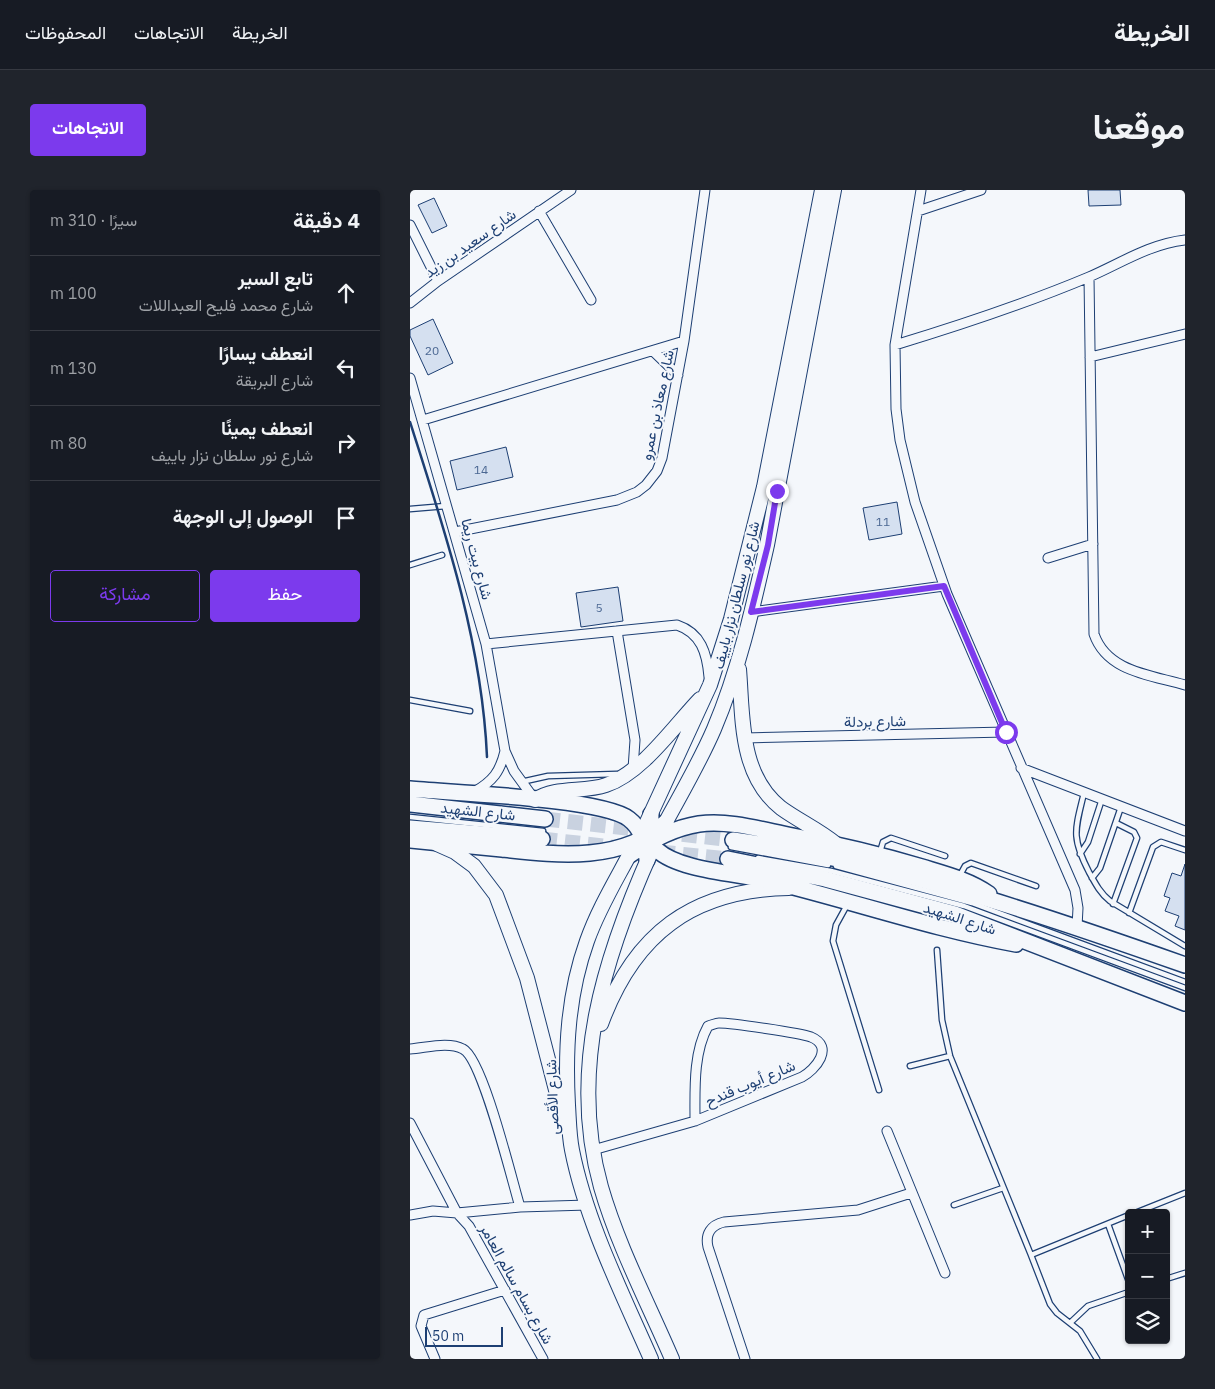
<!DOCTYPE html>
<html lang="ar">
<meta charset="utf-8">
<style>
:root{--surface:#171b24;--page:#20242c;--text:#f1f3f6;--muted:#9ea1a6;--line:#363941;--accent:#7c3aed}
body{margin:0;font-family:"IBM Plex Sans",Vazirmatn,sans-serif;background:var(--page);color:var(--text);direction:rtl}
.controls{position:absolute;right:15px;bottom:15px;display:grid;overflow:hidden;border-radius:5px;box-shadow:0 1px 4px #0004}
.controls button{width:45px;height:45px;display:grid;place-items:center;padding:0;border:0;border-bottom:1px solid var(--line);background:var(--surface);color:var(--text);font:25px sans-serif}
.scale{position:absolute;left:15px;bottom:12px;width:78px;box-sizing:border-box;padding-left:5px;border:2px solid #1d3f73;border-top:0;font-size:14px;line-height:18px;white-space:nowrap;color:#1d3f73;-webkit-text-stroke:4px #f4f7fb;paint-order:stroke}
.stop{position:absolute;width:15px;height:15px;margin:-11px;border:4px solid #7c3aed;border-radius:50%;background:#fff}
.stop.end{background:#7c3aed;border-color:#fff;box-shadow:0 1px 5px #0008}
.list{margin:0;padding:0;list-style:none}
h2{display:flex;justify-content:space-between;align-items:center;height:65px;margin:0;padding:0 20px;font-size:21px}
h2 small{font-size:16px;font-weight:400;color:var(--muted)}
.list li{display:grid;grid-template-columns:32px 1fr auto;gap:15px;align-items:center;box-sizing:border-box;height:75px;padding:0 20px;border-top:1px solid var(--line)}
.list b{display:block;font-size:19px;white-space:nowrap}
.list p{margin:0;font-size:16px;white-space:nowrap;color:var(--muted)}
.list em{font-size:16px;font-style:normal;color:var(--muted)}
.actions{display:flex;gap:10px;padding:15px 20px}
.actions a{flex:1;padding:11px 0;border:1px solid var(--accent);border-radius:5px;text-align:center;font-size:18px;color:var(--accent)}
.actions .main{background:var(--accent);color:#fff}
.icon{flex:none;width:28px;height:28px;fill:none;stroke:currentColor;stroke-width:2;stroke-linecap:round;stroke-linejoin:round}
.map{position:relative;flex:none;width:775px;height:1169px;overflow:hidden;direction:ltr;border-radius:5px}
header{display:flex;align-items:center;gap:30px;box-sizing:border-box;height:70px;padding:0 25px;background:var(--surface);border-bottom:1px solid var(--line)}
header strong{font-size:24px}
nav{display:flex;gap:28px;margin-inline-start:auto;font-size:18px}
.intro{display:flex;align-items:center;justify-content:space-between;box-sizing:border-box;height:120px;padding:0 30px}
h1{margin:0;font-size:35px}
.button{padding:12px 22px;border-radius:5px;background:var(--accent);color:#fff;font-size:18px;font-weight:700}
main{display:flex;gap:30px;padding:0 30px}
aside{flex:1;background:var(--surface);border-radius:5px;box-shadow:0 1px 4px #0004}
.map>svg:first-child{display:block}
.building{fill:#d5e0f0;stroke:#1d3f73}
.lines{fill:none;stroke-linecap:round;stroke-linejoin:round}
.trunk-tunnel{stroke:#c9d2e0;stroke-width:15;stroke-dasharray:15 8;stroke-linecap:butt}
.service-casing{stroke:#1d3f73;stroke-width:7}
.minor-casing{stroke:#1d3f73;stroke-width:11}
.secondary-casing{stroke:#1d3f73;stroke-width:16}
.trunk-casing{stroke:#1d3f73;stroke-width:18}
.service{stroke:#f4f7fb;stroke-width:4.5}
.minor{stroke:#f4f7fb;stroke-width:9}
.secondary{stroke:#f4f7fb;stroke-width:14}
.trunk{stroke:#f4f7fb;stroke-width:15}
.wall{stroke:#1d3f73;stroke-width:2.5}
.route{stroke:#7c3aed;stroke-width:6}
.labels{text-anchor:middle;dominant-baseline:central;stroke-width:4;stroke-linejoin:round;paint-order:stroke}
.number-label{font-size:12px;fill:#4b6792}
.street-label{font-size:15px;fill:#1d3f73;stroke:#f4f7fb}
</style>
<header>
<strong>الخريطة</strong>
<nav><a>الخريطة</a><a>الاتجاهات</a><a>المحفوظات</a></nav>
</header>
<div class="intro"><h1>موقعنا</h1><a class="button">الاتجاهات</a></div>
<main>
<div class="map">
<svg width="775" height="1169" viewBox="0 0 775 1169">
<rect width="100%" height="100%" fill="#f4f7fb"/>
<path class="building" d="M678,0H710L711,15L679,16Z
M24,8L37,36L22,43L8,15Z
M23,129L43,173L18,185L0,146V140Z
M96,257L103,287L47,300L40,271Z
M487,312L492,344L459,350L453,318Z
M208,397L213,431L171,437L166,403Z
M775,674V740L765,736L769,726L755,721L760,708L754,706L762,683L771,686Z"/>
<g class="lines">
<path class="trunk-tunnel" d="M135,629L323,650
M132,649L202,657
M250,662L318,669"/>
<g class="service-casing">
<path id="service" d="M0,319L36,316
M0,375L32,365
M0,510L60,521
M111,592L138,586L207,584
M674,603C665,640 661,647 679,682C685,693 690,703 700,711L775,756
M0,627L133,641
M321,657L418,675
M470,662L473,652L481,648L535,666
M670,664L678,652L692,609
M348,668L421,681L554,716L775,798
M426,676L562,713L775,792
M549,687L555,676L561,673L626,696
M682,688L690,678L711,617
M703,714L727,648L724,642L706,633
M437,715L426,735L423,751L469,900
M719,723L743,657L751,652L775,660
M527,760L532,830L540,866L621,1065
M500,876L540,866
M544,1015L593,998
M725,1023L775,1003
M698,1034L719,1092
M756,1089L775,1083
M660,1133L678,1116L719,1102
M687,1169L670,1141L647,1123L640,1114L621,1065L719,1025"/>
</g>
<g class="minor-casing">
<path id="minor" d="M511,0L485,155L486,219L490,250L505,312L537,404L665,700L668,718L667,737
M129,21L181,110
M508,21L571,0
M0,35L28,91
M679,87L684,444C697,482 741,485 775,495
M0,113L28,91L161,0
M485,155C551,135 617,113 679,87C711,73 740,54 775,50
M243,161L268,185
M680,167L775,144
M0,188L76,454L95,561L104,581L125,610
M13,230L274,151
M45,342L207,310L227,302L236,295L247,281L252,268L274,151L295,0
M638,368L683,354
M341,422L534,396
M207,441L225,550L223,579
M76,454L267,435C291,443 297,463 299,487
M335,548L596,542
M611,578L775,641
M64,602C83,591 90,582 95,561
M0,859C16,858 38,851 53,859C73,869 102,991 110,1017
M0,933L47,1023L110,1017L178,1015
M477,941L535,1083
M183,960L285,931L392,887C405,880 425,857 401,847C390,843 322,833 309,833C306,833 302,835 298,836C283,863 285,900 285,931
M0,1025L23,1021L47,1023L59,1036L133,1169
M25,1169L11,1136L14,1125L95,1100
M335,1169L298,1057C295,1044 301,1035 314,1032L448,1020L501,1003"/>
</g>
<g class="secondary-casing">
<path id="secondary" d="M329,479C333,527 329,585 371,618C389,631 409,640 426,654
M125,610C146,596 173,603 196,595C232,583 264,536 290,509
M237,632L300,495L321,429L354,297L412,0
M251,641C269,607 289,574 304,539C329,480 343,417 357,355L424,0
M27,654L45,662L64,676L86,705L117,788L154,931
M224,656C208,687 189,717 177,751C158,804 155,859 158,915C159,930 159,945 162,960C176,1031 212,1103 241,1169
M242,660C194,767 158,880 191,997C208,1056 238,1113 262,1169
M191,834C224,744 282,700 379,698"/>
</g>
<g class="trunk-casing">
<path id="trunk" d="M0,599C42,603 192,608 219,629C232,639 236,654 237,670
M0,614L135,629
M241,624C241,636 237,651 247,660C270,681 328,683 360,691C442,711 523,739 606,754
M0,638L132,649
M0,650C31,653 61,656 92,659C147,665 212,673 256,632
M323,650C478,672 628,723 775,775
M220,665C241,650 263,638 289,634C320,630 352,640 383,646C426,654 469,664 512,677C535,684 559,690 579,704
M318,669L415,689L545,724L775,813"/>
</g>
<use href="#service" class="service"/>
<use href="#minor" class="minor"/>
<use href="#secondary" class="secondary"/>
<use href="#trunk" class="trunk"/>
<path class="wall" d="M0,232C35,341 72,452 77,567"/>
</g>
<g class="lines">
<path class="route" d="M367,301L358,355L341,422L534,396L596,542"/>
</g>
<g class="labels">
<g class="number-label">
<text x="22" y="160">20</text>
<text x="71" y="279">14</text>
<text x="473" y="331">11</text>
<text x="189" y="417">5</text>
</g>
<g class="street-label">
<text transform="translate(60 53) rotate(-35)">شارع سعيد بن زيد</text>
<text transform="translate(247 215) rotate(-78)">شارع معاذ بن عمرو</text>
<text transform="translate(67 369) rotate(75)">شارع بيت ريما</text>
<text transform="translate(326 405) rotate(-76)">شارع نور سلطان نزار باييف</text>
<text transform="translate(465 531) rotate(-1)">شارع بردلة</text>
<text transform="translate(68 621) rotate(6)">شارع الشهيد</text>
<text transform="translate(550 728) rotate(18)">شارع الشهيد</text>
<text transform="translate(340 893) rotate(-23)">شارع أيوب قندح</text>
<text transform="translate(142 907) rotate(-92)">شارع الأقصى</text>
<text transform="translate(107 1094) rotate(61)">شارع بسام سالم العامر</text>
</g>
</g>
</svg>
<div class="controls">
<button>+</button>
<button>−</button>
<button><svg class="icon" aria-label="layers" viewBox="0 0 24 24"><path d="M12 4l9 5-9 5-9-5zM3 14l9 5 9-5"/></svg></button>
</div>
<div class="scale">50 m</div>
<div class="stop" style="left:596px;top:542px"></div>
<div class="stop end" style="left:367px;top:301px"></div>
</div>
<aside>
<h2>4 دقيقة<small>سيرًا · 310 m</small></h2>
<ul class="list">
<li><svg class="icon" aria-label="ahead" viewBox="0 0 24 24"><path d="M12 20V5M6 11l6-6 6 6"/></svg><div><b>تابع السير</b><p>شارع محمد فليح العبداللات</p></div><em>100 m</em></li>
<li><svg class="icon" aria-label="left" viewBox="0 0 24 24"><path d="M17 20v-9H6M10 6l-5 5 5 5"/></svg><div><b>انعطف يسارًا</b><p>شارع البريقة</p></div><em>130 m</em></li>
<li><svg class="icon" aria-label="right" viewBox="0 0 24 24"><path d="M7 20v-9h11M14 6l5 5-5 5"/></svg><div><b>انعطف يمينًا</b><p>شارع نور سلطان نزار باييف</p></div><em>80 m</em></li>
<li><svg class="icon" aria-label="arrive" viewBox="0 0 24 24"><path d="M6 21V4h12l-3 4 3 4H6"/></svg><div><b>الوصول إلى الوجهة</b></div></li>
</ul>
<div class="actions"><a class="main">حفظ</a><a>مشاركة</a></div>
</aside>
</main>
